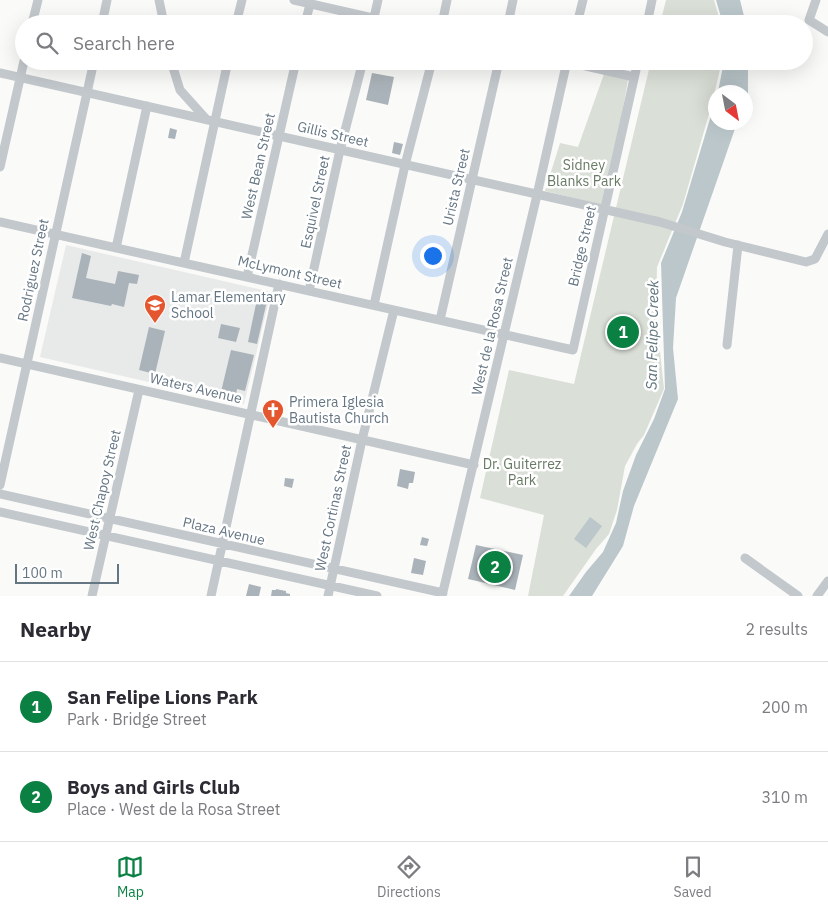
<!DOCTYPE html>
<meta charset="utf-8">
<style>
:root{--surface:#fff;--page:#f7f7f7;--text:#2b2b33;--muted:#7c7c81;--line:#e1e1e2;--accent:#0b8043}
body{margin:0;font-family:"IBM Plex Sans",sans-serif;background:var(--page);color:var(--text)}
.compass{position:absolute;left:708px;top:85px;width:45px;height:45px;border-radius:50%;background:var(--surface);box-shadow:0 5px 20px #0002;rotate:148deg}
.scale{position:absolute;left:15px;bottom:12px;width:104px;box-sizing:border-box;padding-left:5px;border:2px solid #657683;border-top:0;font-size:14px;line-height:18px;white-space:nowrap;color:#657683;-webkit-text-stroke:4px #fff;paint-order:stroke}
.you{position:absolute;left:432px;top:255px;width:18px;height:18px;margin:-12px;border:4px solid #fff;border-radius:50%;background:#1a73e8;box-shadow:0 0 0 8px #1a73e833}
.badge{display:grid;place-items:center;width:32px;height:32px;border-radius:50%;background:var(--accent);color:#fff;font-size:16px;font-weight:700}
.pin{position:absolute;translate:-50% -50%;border:2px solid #fff;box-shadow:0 1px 5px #0006}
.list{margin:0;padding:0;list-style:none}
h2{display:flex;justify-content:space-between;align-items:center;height:65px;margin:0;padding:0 20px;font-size:21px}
h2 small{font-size:16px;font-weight:400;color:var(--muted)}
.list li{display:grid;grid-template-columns:32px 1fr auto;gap:15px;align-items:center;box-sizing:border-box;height:90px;padding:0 20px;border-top:1px solid var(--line)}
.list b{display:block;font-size:19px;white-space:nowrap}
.list p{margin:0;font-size:16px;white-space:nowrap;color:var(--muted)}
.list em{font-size:16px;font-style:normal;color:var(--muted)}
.icon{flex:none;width:28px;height:28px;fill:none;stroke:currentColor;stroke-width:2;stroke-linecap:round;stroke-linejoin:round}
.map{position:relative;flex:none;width:828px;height:596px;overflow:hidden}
.search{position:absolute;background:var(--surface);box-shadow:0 5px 20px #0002;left:15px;right:15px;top:15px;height:55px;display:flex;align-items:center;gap:12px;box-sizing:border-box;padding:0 18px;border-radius:28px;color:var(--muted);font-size:19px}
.sheet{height:245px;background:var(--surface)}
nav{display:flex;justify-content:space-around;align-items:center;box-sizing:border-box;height:70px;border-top:1px solid var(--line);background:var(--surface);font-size:14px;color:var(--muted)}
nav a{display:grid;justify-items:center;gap:2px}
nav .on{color:var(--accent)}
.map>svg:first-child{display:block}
.built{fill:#e8e9e9}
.green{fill:#dadfd7}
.water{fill:#bbc7cb}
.building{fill:#aab3b9}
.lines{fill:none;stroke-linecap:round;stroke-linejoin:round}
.minor{stroke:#c3c8cc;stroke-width:9}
.labels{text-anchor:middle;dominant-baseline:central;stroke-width:5;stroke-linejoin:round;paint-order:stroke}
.street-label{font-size:14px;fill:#657683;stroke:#fff}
.park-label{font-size:14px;fill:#687a64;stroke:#fff}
.poi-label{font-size:14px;fill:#657683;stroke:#fff;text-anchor:start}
.water-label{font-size:15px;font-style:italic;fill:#60757c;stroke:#fff}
</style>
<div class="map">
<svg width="828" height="596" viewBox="0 0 828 596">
<rect width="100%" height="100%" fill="#fafaf8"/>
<path class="built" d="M66,245L271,292L244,404L40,357Z"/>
<path class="green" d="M666,0H714L721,24H660Z
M651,61H722L711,107L683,204L657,267L656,313L664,389L644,435L637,444L625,466L617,510L609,534L596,549L563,596H528L544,515L480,498L509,370L574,384Z
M604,74L628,80L606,206L545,191L560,143L578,147Z"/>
<path class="water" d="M716,0H740L746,24H723Z
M724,61H748V94L746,101V92H718Z
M715,102L716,122L737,123L676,298L673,348L678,399L634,506L623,546L592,596H569L586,572L603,552L616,523L623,491L636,455L654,419L665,389L661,263L682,212Z
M590,517L602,526L586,548L574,539Z"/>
<path class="building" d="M372,73L394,77L388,105L366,100Z
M170,128L177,130L175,139L168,138Z
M394,142L403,144L400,155L392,153Z
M82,253L91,256L86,278L115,284L118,271L139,275L137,284L129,283L124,307L112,304L111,306L72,298Z
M257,299L267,301L257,344L248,342Z
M221,324L240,328L236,342L218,338Z
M149,327L165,331L155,374L139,370Z
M231,350L254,355L245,391L237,389L235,400L220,396Z
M400,469L415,472L413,483H409L408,489L397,486Z
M285,478L294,479L292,488L284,486Z
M422,537L429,539L427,546L420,545Z
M476,545L523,555L515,590L468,579Z
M414,558L426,561L423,575L411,573Z
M249,584L261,587L259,596H246Z
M276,589L286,591V593L290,594V596H271L272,590H276Z"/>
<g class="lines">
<path class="minor" d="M159,0L164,24
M294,0L399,24
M816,0L809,20L828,32
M373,22L378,0
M32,24L38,0
M102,24L107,0
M236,24L242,0
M305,24L311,0
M442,24L447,0
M508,24L513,0
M577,24L583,0
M647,24L652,0
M171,61L180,90L207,120
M564,61L634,77
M0,73L660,222L725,242L806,262L815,259L828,234
M0,167L24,61
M0,222L573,350L638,61
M116,248L147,106
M184,263L228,61
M247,277L296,61
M309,291L340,150L363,61
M374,305L405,165L432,61
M440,320L499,61
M727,345L738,245
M0,358L474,465
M0,485L94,61
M0,494L443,593
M0,512L377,596
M745,558L798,596
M92,596L139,390
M211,596L279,284
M328,596L362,440L394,310
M442,596L537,195L567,61
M817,596L828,581"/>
</g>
<defs>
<g id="school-pin" transform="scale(1.125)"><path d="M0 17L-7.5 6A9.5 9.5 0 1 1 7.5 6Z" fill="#e4572e" stroke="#fff"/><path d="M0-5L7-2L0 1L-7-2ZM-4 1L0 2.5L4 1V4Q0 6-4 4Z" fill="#fff"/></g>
<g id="church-pin" transform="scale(1.125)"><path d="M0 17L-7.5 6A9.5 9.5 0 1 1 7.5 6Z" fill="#e4572e" stroke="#fff"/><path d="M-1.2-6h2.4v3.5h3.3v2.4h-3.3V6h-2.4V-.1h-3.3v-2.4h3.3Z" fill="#fff"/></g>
</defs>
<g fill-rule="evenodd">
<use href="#school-pin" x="155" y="305"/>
<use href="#church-pin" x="273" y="410"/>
</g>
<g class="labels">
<g class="street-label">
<text transform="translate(333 134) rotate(13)">Gillis Street</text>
<text transform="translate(258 166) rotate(-77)">West Bean Street</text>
<text transform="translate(456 187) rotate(-77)">Urista Street</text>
<text transform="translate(315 202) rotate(-78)">Esquivel Street</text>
<text transform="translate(582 246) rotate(-77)">Bridge Street</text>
<text transform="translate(33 270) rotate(-78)">Rodriguez Street</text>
<text transform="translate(290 272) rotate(13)">McLymont Street</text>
<text transform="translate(492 326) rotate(-77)">West de la Rosa Street</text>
<text transform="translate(196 388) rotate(13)">Waters Avenue</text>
<text transform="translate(102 490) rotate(-77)">West Chapoy Street</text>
<text transform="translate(333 508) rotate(-78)">West Cortinas Street</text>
<text transform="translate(224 531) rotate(13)">Plaza Avenue</text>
</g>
<g class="park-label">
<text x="584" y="165">Sidney<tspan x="584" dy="16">Blanks Park</tspan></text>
<text x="522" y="464">Dr. Guiterrez<tspan x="522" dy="16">Park</tspan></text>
</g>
<g class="poi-label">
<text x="171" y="297">Lamar Elementary<tspan x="171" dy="16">School</tspan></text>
<text x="289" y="402">Primera Iglesia<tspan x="289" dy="16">Bautista Church</tspan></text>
</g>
<g class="water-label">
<text transform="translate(652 335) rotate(-89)">San Felipe Creek</text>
</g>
</g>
</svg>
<svg class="compass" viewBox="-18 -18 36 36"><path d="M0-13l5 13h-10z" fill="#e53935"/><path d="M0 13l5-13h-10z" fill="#7c7c81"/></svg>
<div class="scale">100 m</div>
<div class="you"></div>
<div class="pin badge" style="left:623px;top:332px">1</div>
<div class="pin badge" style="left:495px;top:567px">2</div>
<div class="search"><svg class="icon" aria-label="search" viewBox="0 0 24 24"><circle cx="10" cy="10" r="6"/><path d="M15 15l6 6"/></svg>Search here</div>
</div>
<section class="sheet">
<h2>Nearby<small>2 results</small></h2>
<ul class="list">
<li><span class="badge">1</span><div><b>San Felipe Lions Park</b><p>Park · Bridge Street</p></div><em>200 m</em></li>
<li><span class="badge">2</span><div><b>Boys and Girls Club</b><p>Place · West de la Rosa Street</p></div><em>310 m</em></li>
</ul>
</section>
<nav>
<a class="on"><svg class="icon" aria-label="map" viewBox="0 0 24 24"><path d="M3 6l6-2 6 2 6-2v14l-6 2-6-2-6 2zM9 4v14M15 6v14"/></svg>Map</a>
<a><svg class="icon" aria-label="directions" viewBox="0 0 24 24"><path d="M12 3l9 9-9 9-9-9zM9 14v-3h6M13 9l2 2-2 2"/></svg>Directions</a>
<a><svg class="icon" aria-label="saved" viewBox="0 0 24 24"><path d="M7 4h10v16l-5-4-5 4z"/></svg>Saved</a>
</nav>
